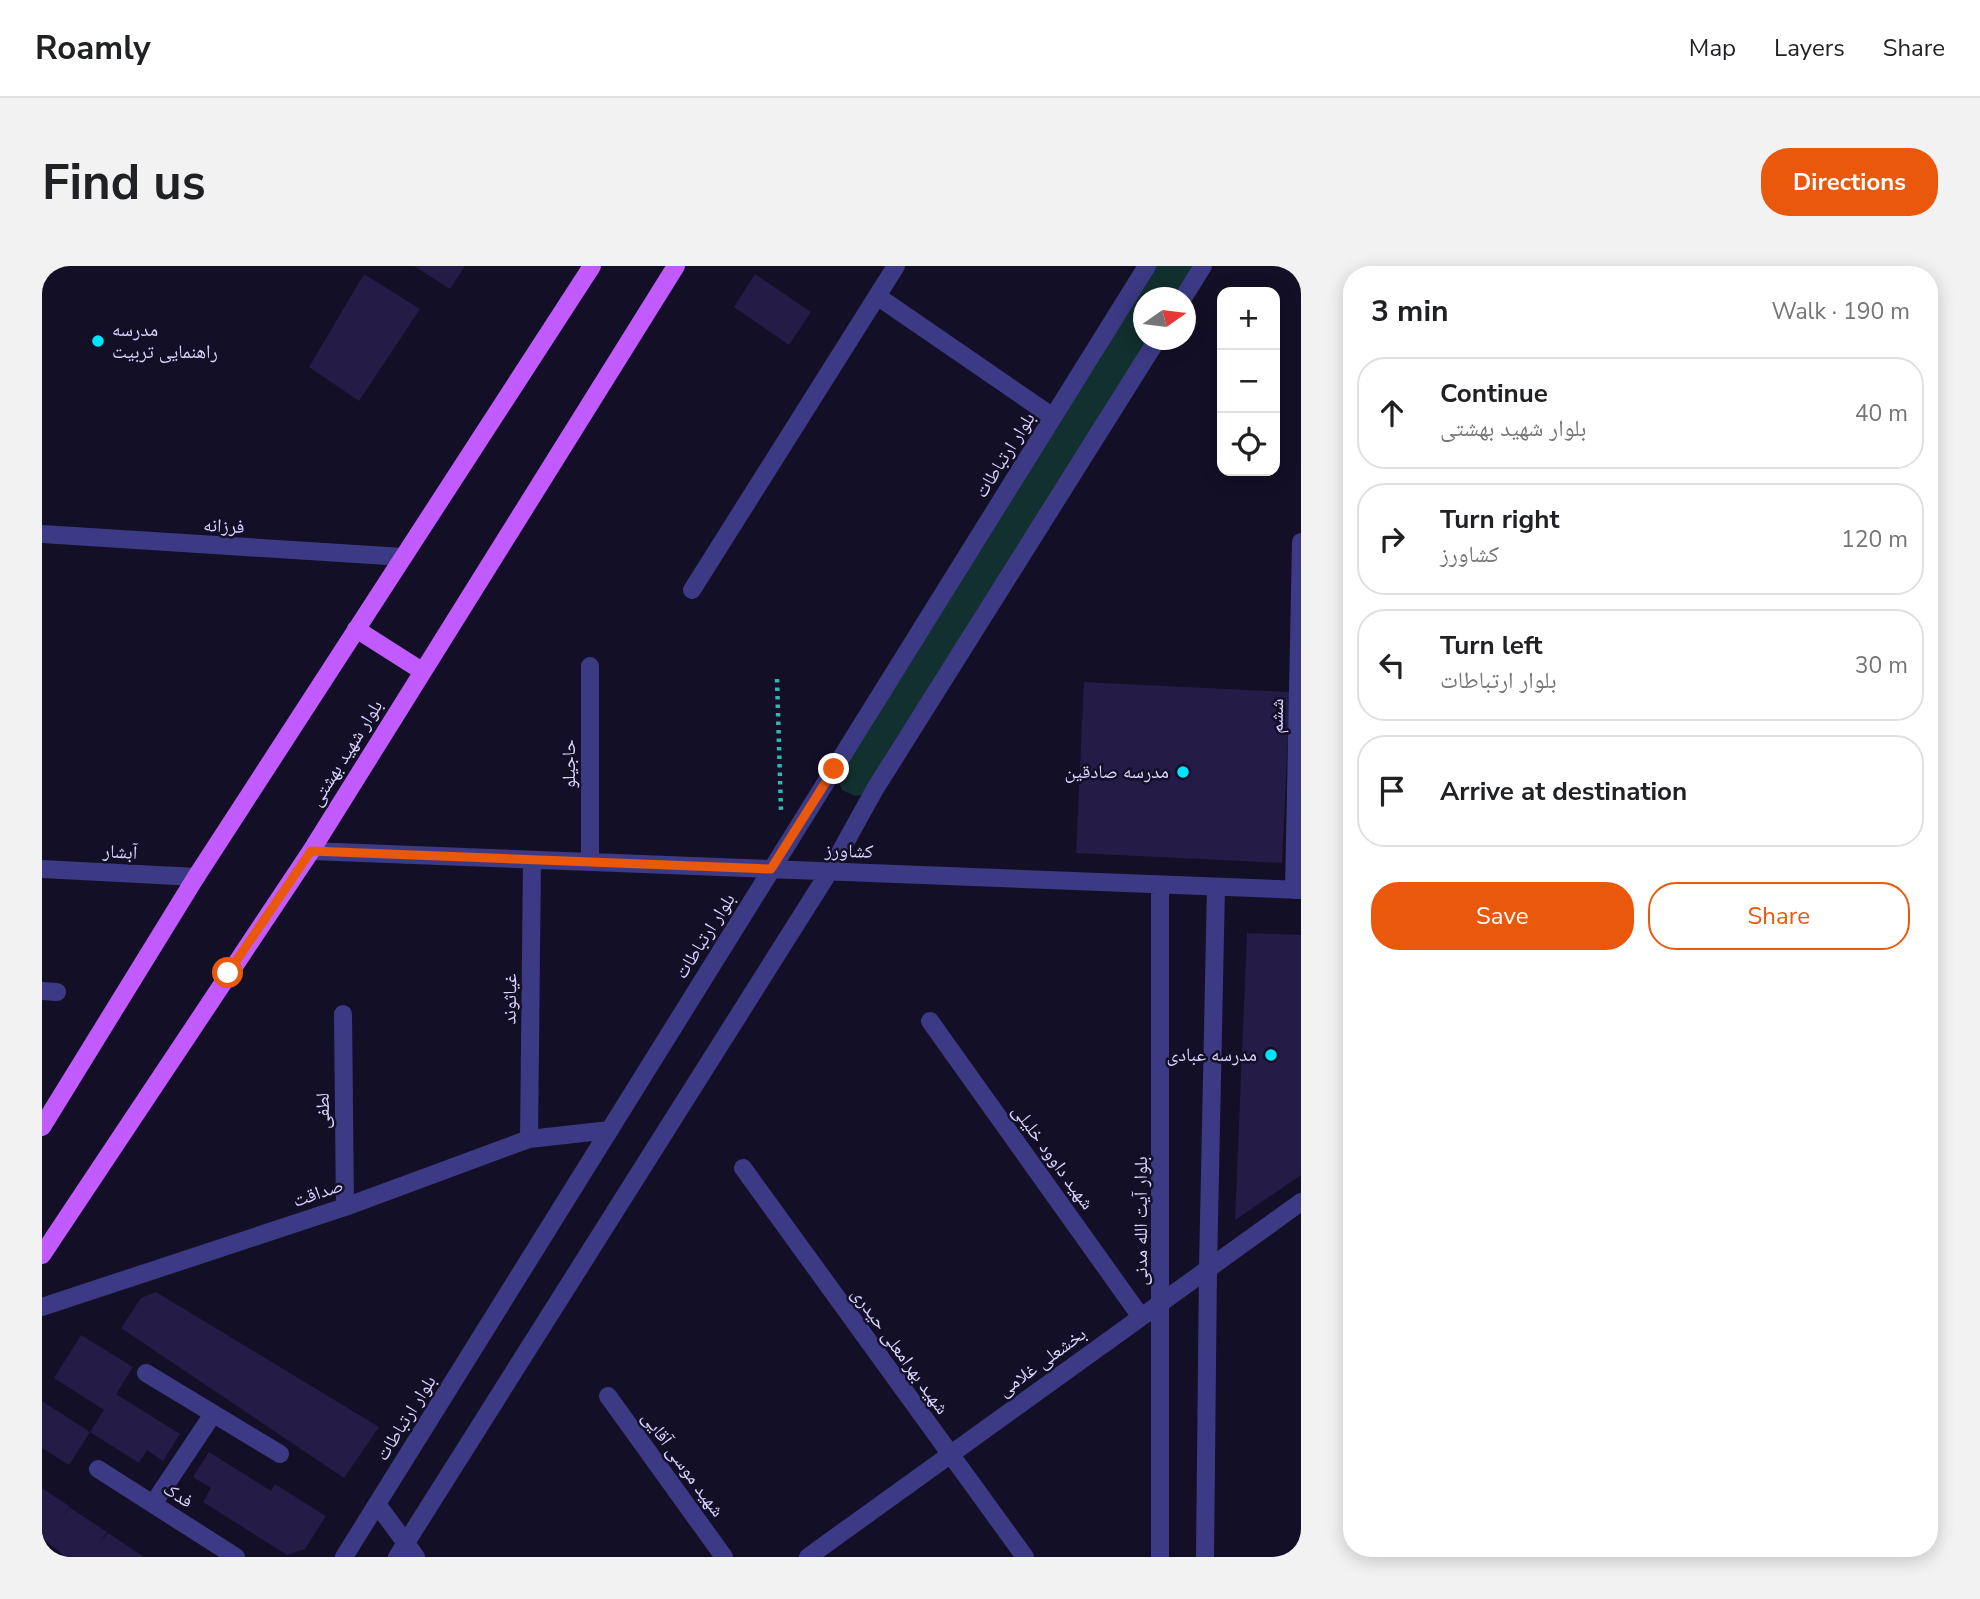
<!DOCTYPE html>
<meta charset="utf-8">
<style>
:root{--surface:#fff;--page:#f2f2f2;--text:#202124;--muted:#757577;--line:#e0e0e0;--accent:#ea580c}
body{margin:0;font-family:"Nunito Sans","Noto Naskh Arabic",sans-serif;background:var(--page);color:var(--text)}
.controls{position:absolute;right:21px;top:21px;display:grid;overflow:hidden;border-radius:14px;box-shadow:0 4px 18px #0003}
.controls button{width:63px;height:63px;display:grid;place-items:center;padding:0;border:0;border-bottom:2px solid var(--line);background:var(--surface);color:var(--text);font:35px sans-serif}
.compass{position:absolute;left:1091px;top:21px;width:63px;height:63px;border-radius:50%;background:var(--surface);box-shadow:0 4px 18px #0003;rotate:76deg}
.stop{position:absolute;width:21px;height:21px;margin:-16px;border:5px solid #ea580c;border-radius:50%;background:#fff}
.stop.end{background:#ea580c;border-color:#fff;box-shadow:0 2px 7px #0008}
.list{margin:0;padding:0;list-style:none}
h2{display:flex;justify-content:space-between;align-items:center;height:91px;margin:0;padding:0 28px;font-size:30px}
h2 small{font-size:23px;font-weight:400;color:var(--muted)}
.list li{display:grid;grid-template-columns:46px 1fr auto;gap:21px;align-items:center;box-sizing:border-box;height:112px;margin:0 14px 14px;padding:0 14px;border:2px solid var(--line);border-radius:28px}
.list b{display:block;font-size:26px;white-space:nowrap}
.list p{margin:0;font-size:23px;white-space:nowrap;color:var(--muted)}
.list em{font-size:23px;font-style:normal;color:var(--muted)}
.actions{display:flex;gap:14px;padding:21px 28px}
.actions a{flex:1;padding:16px 0;border:2px solid var(--accent);border-radius:28px;text-align:center;font-size:24px;color:var(--accent)}
.actions .main{background:var(--accent);color:#fff}
.icon{flex:none;width:38px;height:38px;fill:none;stroke:currentColor;stroke-width:2;stroke-linecap:round;stroke-linejoin:round}
.map{position:relative;flex:none;width:1259px;height:1291px;overflow:hidden;border-radius:28px}
header{display:flex;align-items:center;gap:42px;box-sizing:border-box;height:98px;padding:0 35px;background:var(--surface);border-bottom:2px solid var(--line)}
header strong{font-size:33px}
nav{display:flex;gap:38px;margin-inline-start:auto;font-size:24px}
.intro{display:flex;align-items:center;justify-content:space-between;box-sizing:border-box;height:168px;padding:0 42px}
h1{margin:0;font-size:49px}
.button{padding:18px 32px;border-radius:28px;background:var(--accent);color:#fff;font-size:24px;font-weight:700}
main{display:flex;gap:42px;padding:0 42px}
aside{flex:1;background:var(--surface);border-radius:28px;box-shadow:0 4px 18px #0003}
.map>svg:first-child{display:block}
.green{fill:#12302f}
.building{fill:#241b47}
.lines{fill:none;stroke-linecap:round;stroke-linejoin:round}
.path{stroke:#2fb8b0;stroke-width:4.5;stroke-dasharray:3.5 5;stroke-linecap:butt}
.minor{stroke:#3d3a85;stroke-width:18}
.major{stroke:#c25bff;stroke-width:18}
.route{stroke:#ea580c;stroke-width:9}
.poi-dot{fill:#00e5ff;stroke:#130f26;stroke-width:2.5}
.labels{text-anchor:middle;dominant-baseline:central;stroke-width:5;stroke-linejoin:round;paint-order:stroke}
.poi-label{font-size:19px;fill:#d9d4ff;stroke:#130f26;text-anchor:end}
.street-label{font-size:19px;fill:#d9d4ff;stroke:#130f26}
</style>
<header>
<strong>Roamly</strong>
<nav><a>Map</a><a>Layers</a><a>Share</a></nav>
</header>
<div class="intro"><h1>Find us</h1><a class="button">Directions</a></div>
<main>
<div class="map">
<svg width="1259" height="1291" viewBox="0 0 1259 1291">
<rect width="100%" height="100%" fill="#130f26"/>
<path class="green" d="M1105,0H1161L1141,31L1101,32V74H1115L824,528L813,530L800,524L792,503Z"/>
<path class="building" d="M372,0H423L408,23Z
M322,8L378,43L317,135L267,101Z
M713,8L769,46L747,79L692,41Z
M1042,416L1248,426L1240,597L1034,587Z
M1205,667L1259,669V909L1193,954Z
M114,1026L337,1161L302,1212L79,1062L99,1032Z
M39,1069L91,1101L74,1128L138,1168L121,1195L105,1184L97,1197L48,1166L62,1144L12,1112Z
M0,1135L48,1166L27,1199L0,1182Z
M167,1186L229,1225L233,1218L284,1250L263,1283L245,1289L161,1236L169,1222L151,1211Z
M0,1222L27,1240L19,1253L27,1241L65,1266L57,1277L66,1267L102,1291H24L0,1272Z"/>
<g class="lines">
<path class="path" d="M735,413L739,545"/>
<path class="minor" d="M835,30L1011,151
M1141,32L1161,0
M0,268L361,291
M650,324L854,0
M548,400V596
M269,585L1259,624
M0,603L154,611
M1252,624L1259,276
M0,725L15,726
M301,748L303,941
M888,755L1099,1051
M487,873L490,594
M701,902L983,1291
M0,1041L303,941L487,873L568,864
M104,1107L238,1188
M566,1130L682,1291
M56,1203L194,1291
M111,1238L171,1148
M335,1238L374,1291
M302,1291L1105,0
M355,1291L787,606L833,523L1115,74
M766,1291L1259,936
M1118,1291V619
M1163,1291L1166,1003L1174,621"/>
<path class="major" d="M314,363L380,405
M0,861L154,611L550,0
M0,989L269,585L634,0"/>
</g>
<g class="lines">
<path class="route" d="M186,707L269,585L729,603L792,503"/>
</g>
<g class="poi-dot">
<circle cx="56" cy="75" r="7"/>
<circle cx="1141" cy="506" r="7"/>
<circle cx="1229" cy="789" r="7"/>
</g>
<g class="labels">
<g class="poi-label">
<text x="70" y="64" text-anchor="start">مدرسه<tspan x="70" dy="22">راهنمایی تربیت</tspan></text>
<text x="1127" y="506">مدرسه صادقین</text>
<text x="1215" y="789">مدرسه عبادی</text>
</g>
<g class="street-label">
<text transform="translate(963 189) rotate(-58)">بلوار ارتباطات</text>
<text transform="translate(182 260) rotate(3)">فرزانه</text>
<text transform="translate(1235 450) rotate(-89)">ششم</text>
<text transform="translate(304 487) rotate(-58)">بلوار شهید بهشتی</text>
<text transform="translate(527 498) rotate(-90)">حاجیلو</text>
<text transform="translate(807 585) rotate(2)">کشاورز</text>
<text transform="translate(78 586) rotate(3)">آبشار</text>
<text transform="translate(663 670) rotate(-58)">بلوار ارتباطات</text>
<text transform="translate(468 733) rotate(-89)">غیاثوند</text>
<text transform="translate(281 845) rotate(-91)">لطفی</text>
<text transform="translate(1011 891) rotate(54)">شهید داوود خلیلی</text>
<text transform="translate(276 927) rotate(-19)">صداقت</text>
<text transform="translate(1099 955) rotate(-90)">بلوار آیت الله مدنی</text>
<text transform="translate(858 1085) rotate(54)">شهید بهرامعلی حیدری</text>
<text transform="translate(1000 1096) rotate(-36)">بخشعلی غلامی</text>
<text transform="translate(364 1152) rotate(-58)">بلوار ارتباطات</text>
<text transform="translate(641 1198) rotate(54)">شهید موسی آقایی</text>
<text transform="translate(136 1229) rotate(33)">فدک</text>
</g>
</g>
</svg>
<div class="controls">
<button>+</button>
<button>−</button>
<button><svg class="icon" aria-label="locate" viewBox="0 0 24 24"><circle cx="12" cy="12" r="6"/><path d="M12 2v4M12 18v4M2 12h4M18 12h4"/></svg></button>
</div>
<svg class="compass" viewBox="-18 -18 36 36"><path d="M0-13l5 13h-10z" fill="#e53935"/><path d="M0 13l5-13h-10z" fill="#757577"/></svg>
<div class="stop" style="left:186px;top:707px"></div>
<div class="stop end" style="left:792px;top:503px"></div>
</div>
<aside>
<h2>3 min<small>Walk · 190 m</small></h2>
<ul class="list">
<li><svg class="icon" aria-label="ahead" viewBox="0 0 24 24"><path d="M12 20V5M6 11l6-6 6 6"/></svg><div><b>Continue</b><p>بلوار شهید بهشتی</p></div><em>40 m</em></li>
<li><svg class="icon" aria-label="right" viewBox="0 0 24 24"><path d="M7 20v-9h11M14 6l5 5-5 5"/></svg><div><b>Turn right</b><p>کشاورز</p></div><em>120 m</em></li>
<li><svg class="icon" aria-label="left" viewBox="0 0 24 24"><path d="M17 20v-9H6M10 6l-5 5 5 5"/></svg><div><b>Turn left</b><p>بلوار ارتباطات</p></div><em>30 m</em></li>
<li><svg class="icon" aria-label="arrive" viewBox="0 0 24 24"><path d="M6 21V4h12l-3 4 3 4H6"/></svg><div><b>Arrive at destination</b></div></li>
</ul>
<div class="actions"><a class="main">Save</a><a>Share</a></div>
</aside>
</main>
